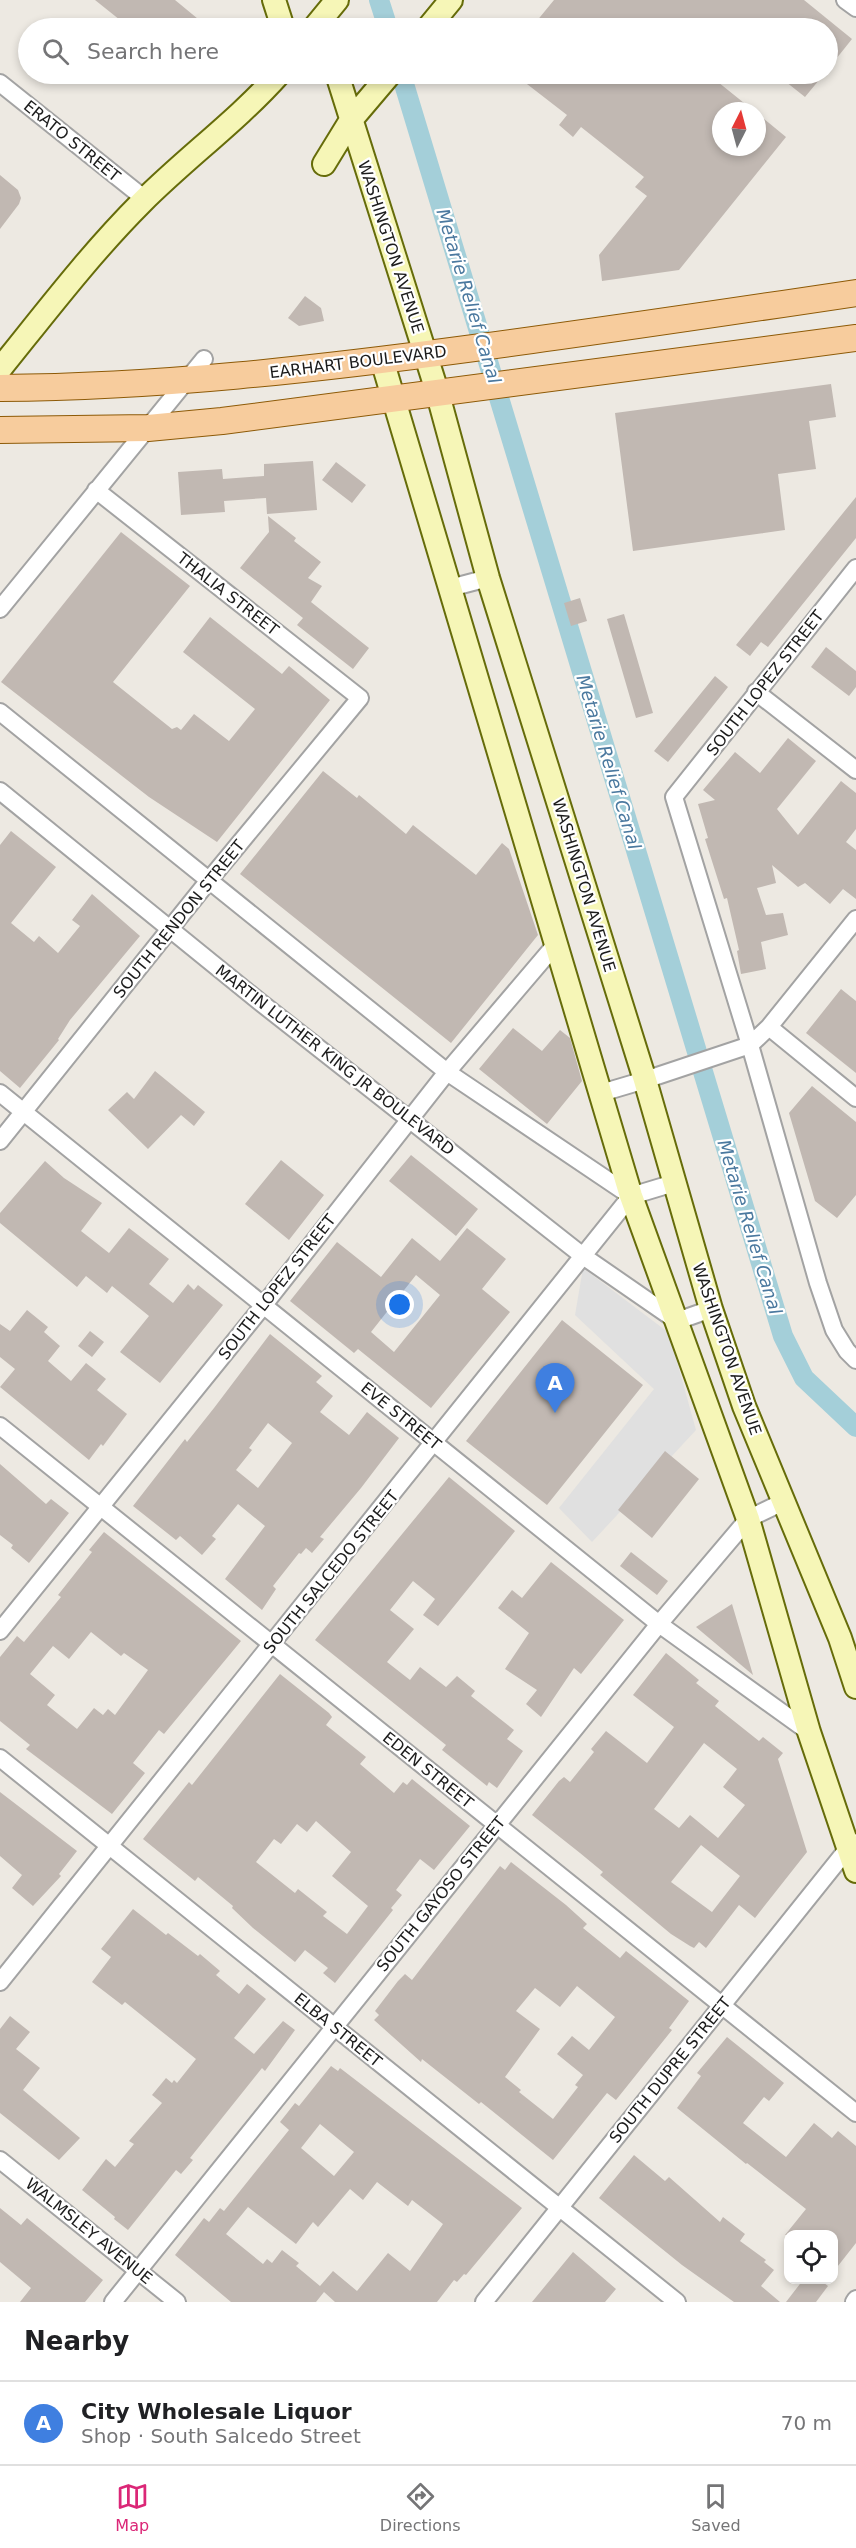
<!DOCTYPE html>
<meta charset="utf-8">
<style>
:root{--surface:#fff;--page:#f2f2f2;--text:#202124;--muted:#757577;--line:#e0e0e0;--accent:#db2777}
body{margin:0;font-family:"DejaVu Sans",sans-serif;background:var(--page);color:var(--text)}
.controls{position:absolute;right:18px;bottom:18px;display:grid;overflow:hidden;border-radius:12px;box-shadow:0 3px 9px #0003}
.controls button{width:54px;height:54px;display:grid;place-items:center;padding:0;border:0;border-bottom:2px solid var(--line);background:var(--surface);color:var(--text);font:30px sans-serif}
.compass{position:absolute;left:712px;top:102px;width:54px;height:54px;border-radius:50%;background:var(--surface);box-shadow:0 3px 9px #0003;rotate:6deg}
.you{position:absolute;left:400px;top:1305px;width:21px;height:21px;margin:-15px;border:4px solid #fff;border-radius:50%;background:#1a73e8;box-shadow:0 0 0 9px #1a73e833}
.badge{display:grid;place-items:center;width:39px;height:39px;border-radius:50%;background:var(--accent);color:#fff;font-size:20px;font-weight:700}
.pin{position:absolute;translate:-50% -50px;filter:drop-shadow(0 2px 3px #0008)}
.pin::after{content:'';position:absolute;top:32px;width:21px;height:18px;background:inherit;clip-path:polygon(0 0,100% 0,50% 100%)}
.list{margin:0;padding:0;list-style:none}
h2{display:flex;justify-content:space-between;align-items:center;height:78px;margin:0;padding:0 24px;font-size:26px}
h2 small{font-size:20px;font-weight:400;color:var(--muted)}
.list li{display:grid;grid-template-columns:39px 1fr auto;gap:18px;align-items:center;box-sizing:border-box;height:84px;padding:0 24px;border-top:2px solid var(--line)}
.list b{display:block;font-size:22px;white-space:nowrap}
.list p{margin:0;font-size:20px;white-space:nowrap;color:var(--muted)}
.list em{font-size:20px;font-style:normal;color:var(--muted)}
.icon{flex:none;width:33px;height:33px;fill:none;stroke:currentColor;stroke-width:2;stroke-linecap:round;stroke-linejoin:round}
.map{position:relative;flex:none;width:856px;height:2302px;overflow:hidden}
.search{position:absolute;background:var(--surface);box-shadow:0 3px 9px #0003;left:18px;right:18px;top:18px;height:66px;display:flex;align-items:center;gap:15px;box-sizing:border-box;padding:0 21px;border-radius:33px;color:var(--muted);font-size:22px}
.sheet{height:162px;background:var(--surface)}
nav{display:flex;justify-content:space-around;align-items:center;box-sizing:border-box;height:84px;border-top:2px solid var(--line);background:var(--surface);font-size:16px;color:var(--muted)}
nav a{display:grid;justify-items:center;gap:3px}
nav .on{color:var(--accent)}
.map>svg:first-child{display:block}
.parking{fill:#e0e0e0}
.lines{fill:none;stroke-linecap:round;stroke-linejoin:round}
.canal{stroke:#a4cfd9;stroke-width:20}
.building{fill:#c1b8b2;fill-rule:evenodd}
.street-casing{stroke:#a3a3a3;stroke-width:20}
.secondary-casing{stroke:#666c0a;stroke-width:26}
.primary-casing{stroke:#8d5a07;stroke-width:28}
.street{stroke:#fff;stroke-width:16}
.secondary{stroke:#f6f6b7;stroke-width:22}
.primary{stroke:#f7cc9d;stroke-width:26}
.labels{text-anchor:middle;dominant-baseline:central;stroke-width:4.5;stroke-linejoin:round;paint-order:stroke}
.street-label{font-size:16px;fill:#1c1c1c;stroke:#fff}
.water-label{font-size:18px;font-style:italic;fill:#4b799f;stroke:#fff}
</style>
<div class="map">
<svg width="856" height="2302" viewBox="0 0 856 2302">
<rect width="100%" height="100%" fill="#ede9e2"/>
<path class="parking" d="M583,1268L669,1333L696,1430L592,1542L559,1508L654,1389L575,1315Z"/>
<g class="lines">
<path class="canal" d="M379,0L388,28
M401,74L783,1336L804,1378L856,1427"/>
</g>
<path class="building" d="M95,0H175L209,28H130Z
M554,0H804L852,39L828,69V28H531Z
M514,74H708L754,111H721V147H757V113L786,137L679,270L602,281L599,255L647,196L635,187L644,177L581,127L573,137L559,125L567,115Z
M776,74H824L805,97Z
M0,175L18,190L21,198L19,204L0,229Z
M305,296L321,308L324,321L299,326L288,318Z
M831,384L836,417L809,421L816,469L778,474L785,530L633,551L615,413Z
M313,461L317,510L267,514L266,498L224,501L225,512L181,515L178,472L222,469L223,479L264,476V464Z
M336,462L366,485L352,503L322,480Z
M856,497V538L768,647L761,642L750,656L736,645Z
M268,516L296,538L294,541L321,562L308,578L322,586L311,602L369,648L353,669L297,625L303,618L240,568L269,532Z
M121,532L190,586L113,682L172,729L177,727L181,730L194,714L229,741L255,709L183,652L210,617L282,674L289,666L330,700L217,842L149,797L1,682Z
M580,598L587,621L571,626L564,603Z
M624,614L653,713L636,718L607,619Z
M826,647L856,671V687L849,696L811,667Z
M715,676L728,687L668,762L654,751Z
M788,738L816,761L777,809L798,835L841,781L856,793V829L846,842L856,850V899L843,889L830,904L805,883L798,887L772,865L776,883L757,888L766,915L783,913L788,935L761,942L766,969L741,974L737,951L739,950L727,898L724,899L705,839L708,838L698,804L715,800L703,790L735,752L760,773Z
M323,771L357,798L359,795L406,834L413,825L476,875L502,843L509,849L538,935L451,1043L240,874Z
M11,831L56,867L11,923L34,942L39,936L58,953L80,926L72,920L92,894L140,936L70,1020L58,1039L59,1040L20,1088L0,1071V845Z
M841,989L856,1001V1073L806,1033Z
M513,1028L542,1051L560,1030L570,1038L582,1081L547,1124L479,1069Z
M155,1071L205,1112L194,1126L181,1115L148,1149L108,1110L127,1092L134,1099Z
M812,1086L856,1122V1195L837,1218L815,1201L789,1113Z
M411,1155L478,1209L456,1236L389,1181Z
M281,1160L324,1195L289,1240L245,1204Z
M45,1161L64,1178L102,1203L81,1231L109,1253L129,1228L169,1259L149,1284L173,1303L188,1284L194,1290L198,1285L223,1305L160,1383L120,1352L149,1316L112,1286L107,1293L86,1276L77,1287L0,1223V1213Z
M467,1228L506,1259L482,1289L510,1312L431,1408L358,1349L354,1353L290,1301L337,1242L381,1277L412,1238L440,1261ZM416,1275L440,1295L394,1352L371,1332Z
M27,1310L48,1327L44,1332L60,1346L48,1361L71,1381L86,1363L106,1379L97,1390L127,1414L103,1446L101,1444L89,1460L0,1387L15,1369L0,1357V1324L10,1331Z
M562,1320L643,1385L547,1505L466,1441Z
M90,1331L104,1342L92,1357L78,1346Z
M270,1334L322,1376L316,1382L333,1396L320,1412L349,1435L367,1412L399,1438L361,1488L320,1537L324,1539L312,1553L306,1548L301,1554L299,1553L273,1586L276,1589L262,1610L225,1579L265,1526L238,1504L212,1536L216,1539L202,1555L180,1536L176,1540L133,1506L185,1439L187,1442L214,1408ZM268,1423L292,1443L258,1488L236,1470L252,1450L249,1448Z
M665,1451L699,1479L652,1538L618,1510Z
M0,1464L46,1504L51,1499L69,1513L29,1563L11,1548L13,1545L0,1535Z
M449,1477L515,1531L438,1626L423,1615L435,1599L413,1581L390,1610L414,1629L387,1662L410,1680L420,1667L446,1687L457,1676L475,1691L471,1696L514,1730L507,1739L523,1751L497,1788L489,1782L487,1786L442,1750L446,1745L441,1741L315,1640Z
M104,1532L241,1641L164,1734L159,1730L133,1763L145,1773L112,1814L26,1749L30,1745L0,1721V1657L17,1636L24,1642L61,1597L58,1595L92,1552L89,1550ZM91,1632L121,1656L124,1653L148,1670L115,1715L108,1709L103,1715L94,1708L77,1729L47,1705L55,1695L30,1674L53,1646L69,1659Z
M631,1552L668,1581L657,1595L620,1566Z
M551,1562L624,1620L581,1674L574,1668L541,1717L526,1704L537,1690L505,1669L529,1633L498,1608L512,1590L522,1598Z
M732,1604L753,1675L696,1627Z
M666,1653L699,1680L696,1683L719,1701L715,1706L759,1741L763,1737L783,1753L778,1759L807,1852L755,1918L739,1905L706,1948L699,1942L694,1948L690,1946L671,1934L600,1875L603,1872L580,1853L532,1815L559,1781L564,1777L570,1782L594,1752L591,1749L606,1731L647,1763L674,1727L633,1695ZM704,1743L737,1769L723,1787L745,1805L718,1838L690,1815L679,1828L654,1809ZM701,1845L740,1876L712,1912L671,1882Z
M280,1674L329,1713L332,1717L326,1725L366,1757L360,1764L394,1793L403,1782L407,1785L412,1779L470,1826L434,1870L420,1859L396,1890L402,1895L391,1908L393,1910L335,1983L323,1973L328,1968L305,1950L295,1962L253,1928L232,1908L233,1906L198,1877L195,1881L143,1839L189,1782L192,1785ZM316,1821L351,1852L332,1876L368,1906L347,1934L323,1916L327,1912L298,1889L295,1893L256,1862L274,1839L281,1844L297,1824L307,1832Z
M0,1792L77,1851L59,1874L61,1876L33,1906L12,1888L22,1875L0,1856Z
M511,1862L566,1905L587,1924L583,1928L620,1958L626,1951L689,2001L669,2028L672,2030L616,2100L607,2093L553,2160L481,2102L479,2104L422,2059L421,2062L374,2020L379,2015L375,2011L398,1981L405,1974L412,1980L500,1866L505,1870ZM577,1986L615,2017L589,2050L572,2036L557,2054L583,2075L575,2085L578,2087L553,2119L519,2092L521,2090L505,2077L540,2029L516,2011L535,1988L560,2007Z
M133,1909L166,1935L168,1933L198,1956L200,1954L220,1971L216,1975L239,1994L247,1984L266,1999L234,2038L254,2054L283,2021L295,2030L265,2071L262,2068L190,2158L193,2160L181,2174L176,2170L128,2230L114,2219L115,2217L82,2190L106,2159L115,2167L134,2144L129,2141L162,2103L152,2095L166,2078L172,2083L174,2080L177,2083L196,2059L125,2002L122,2005L92,1982L111,1957L101,1949Z
M10,2016L30,2032L16,2049L40,2068L23,2090L80,2138L59,2160L0,2113V2029Z
M727,2037L784,2083L769,2101L764,2097L743,2123L786,2157L814,2123L832,2138L838,2131L856,2146V2243L834,2271V2235H785L806,2209L747,2163L746,2164L677,2108L701,2076L697,2073Z
M331,2066L338,2071L340,2068L522,2208L466,2275L464,2274L457,2282L454,2280L437,2302H335L324,2292L316,2302H231L175,2255L204,2218L209,2222L220,2208L224,2211L289,2130L280,2122L295,2103L299,2106ZM320,2124L354,2152L334,2176L301,2148ZM377,2182L408,2206L412,2200L443,2224L410,2271L388,2253L357,2291L333,2271L320,2286L296,2266L299,2263L282,2250L272,2263L267,2259L263,2264L226,2234L248,2207L296,2244L313,2222L318,2227L350,2189L363,2200Z
M634,2155L665,2181L669,2177L720,2222L723,2217L745,2234L740,2241L766,2260L764,2262L774,2270L761,2286L780,2302H734L682,2265L599,2198Z
M0,2208L21,2225L27,2218L103,2280L85,2302H20L31,2288L0,2262Z
M573,2252L616,2289L605,2302H532Z
M803,2280H820L828,2286L816,2302H786Z"/>
<g class="lines">
<g class="street-casing">
<path id="street" d="M845,0L856,8
M0,83L145,199
M856,568L674,797L750,1045L818,1283L834,1330L847,1351L856,1360
M450,588L488,578
M0,609L204,359
M756,692L856,770
M0,712L447,1072L631,1196
M0,791L260,1002L583,1256L677,1321L711,1309
M769,1027L856,1098
M0,1093L659,1624L809,1732
M601,1093L645,1080L750,1045L769,1027L856,919
M0,1141L210,879L360,698L96,490
M0,1426L856,2113
M0,1631L263,1306L447,1072L556,944
M0,1758L677,2302
M0,1982L631,1196L674,1183
M0,2160L177,2302
M113,2302L659,1624L748,1519L783,1502
M484,2302L853,1842
M854,2302L856,2299"/>
</g>
<g class="secondary-casing">
<path id="secondary" d="M274,0L283,28
M314,28L337,0
M428,28L451,0
M337,74L437,391L488,578L645,1080L711,1309L744,1406L840,1638L856,1687
M324,164L351,120L390,74
M382,360L631,1196L748,1519L809,1732L856,1871
M0,369C46,312 90,254 142,202C187,157 237,121 279,74"/>
</g>
<g class="primary-casing">
<path id="primary" d="M0,388C159,387 317,369 474,348C602,331 729,312 856,293
M0,430L148,428L222,421L856,338"/>
</g>
<use href="#street" class="street"/>
<use href="#secondary" class="secondary"/>
<use href="#primary" class="primary"/>
</g>
<g class="labels">
<g class="street-label">
<text transform="translate(72 141) rotate(39)">ERATO STREET</text>
<text transform="translate(391 247) rotate(72)">WASHINGTON AVENUE</text>
<text transform="translate(358 362) rotate(-7)">EARHART BOULEVARD</text>
<text transform="translate(228 594) rotate(38)">THALIA STREET</text>
<text transform="translate(765 683) rotate(-52)">SOUTH LOPEZ STREET</text>
<text transform="translate(584 885) rotate(73)">WASHINGTON AVENUE</text>
<text transform="translate(179 919) rotate(-51)">SOUTH RENDON STREET</text>
<text transform="translate(335 1060) rotate(38)">MARTIN LUTHER KING JR BOULEVARD</text>
<text transform="translate(277 1287) rotate(-52)">SOUTH LOPEZ STREET</text>
<text transform="translate(727 1349) rotate(71)">WASHINGTON AVENUE</text>
<text transform="translate(401 1416) rotate(39)">EVE STREET</text>
<text transform="translate(331 1572) rotate(-51)">SOUTH SALCEDO STREET</text>
<text transform="translate(428 1770) rotate(39)">EDEN STREET</text>
<text transform="translate(441 1894) rotate(-51)">SOUTH GAYOSO STREET</text>
<text transform="translate(338 2030) rotate(39)">ELBA STREET</text>
<text transform="translate(670 2070) rotate(-51)">SOUTH DUPRE STREET</text>
<text transform="translate(89 2231) rotate(39)">WALMSLEY AVENUE</text>
</g>
<g class="water-label">
<text transform="translate(469 296) rotate(73)">Metarie Relief Canal</text>
<text transform="translate(609 762) rotate(73)">Metarie Relief Canal</text>
<text transform="translate(750 1227) rotate(73)">Metarie Relief Canal</text>
</g>
</g>
</svg>
<div class="controls">
<button><svg class="icon" aria-label="locate" viewBox="0 0 24 24"><circle cx="12" cy="12" r="6"/><path d="M12 2v4M12 18v4M2 12h4M18 12h4"/></svg></button>
</div>
<svg class="compass" viewBox="-18 -18 36 36"><path d="M0-13l5 13h-10z" fill="#e53935"/><path d="M0 13l5-13h-10z" fill="#757577"/></svg>
<div class="you"></div>
<div class="pin badge" style="left:555px;top:1413px;background:#3f7fe0">A</div>
<div class="search"><svg class="icon" aria-label="search" viewBox="0 0 24 24"><circle cx="10" cy="10" r="6"/><path d="M15 15l6 6"/></svg>Search here</div>
</div>
<section class="sheet">
<h2>Nearby<small></small></h2>
<ul class="list">
<li><span class="badge" style="background:#3f7fe0">A</span><div><b>City Wholesale Liquor</b><p>Shop · South Salcedo Street</p></div><em>70 m</em></li>
</ul>
</section>
<nav>
<a class="on"><svg class="icon" aria-label="map" viewBox="0 0 24 24"><path d="M3 6l6-2 6 2 6-2v14l-6 2-6-2-6 2zM9 4v14M15 6v14"/></svg>Map</a>
<a><svg class="icon" aria-label="directions" viewBox="0 0 24 24"><path d="M12 3l9 9-9 9-9-9zM9 14v-3h6M13 9l2 2-2 2"/></svg>Directions</a>
<a><svg class="icon" aria-label="saved" viewBox="0 0 24 24"><path d="M7 4h10v16l-5-4-5 4z"/></svg>Saved</a>
</nav>
